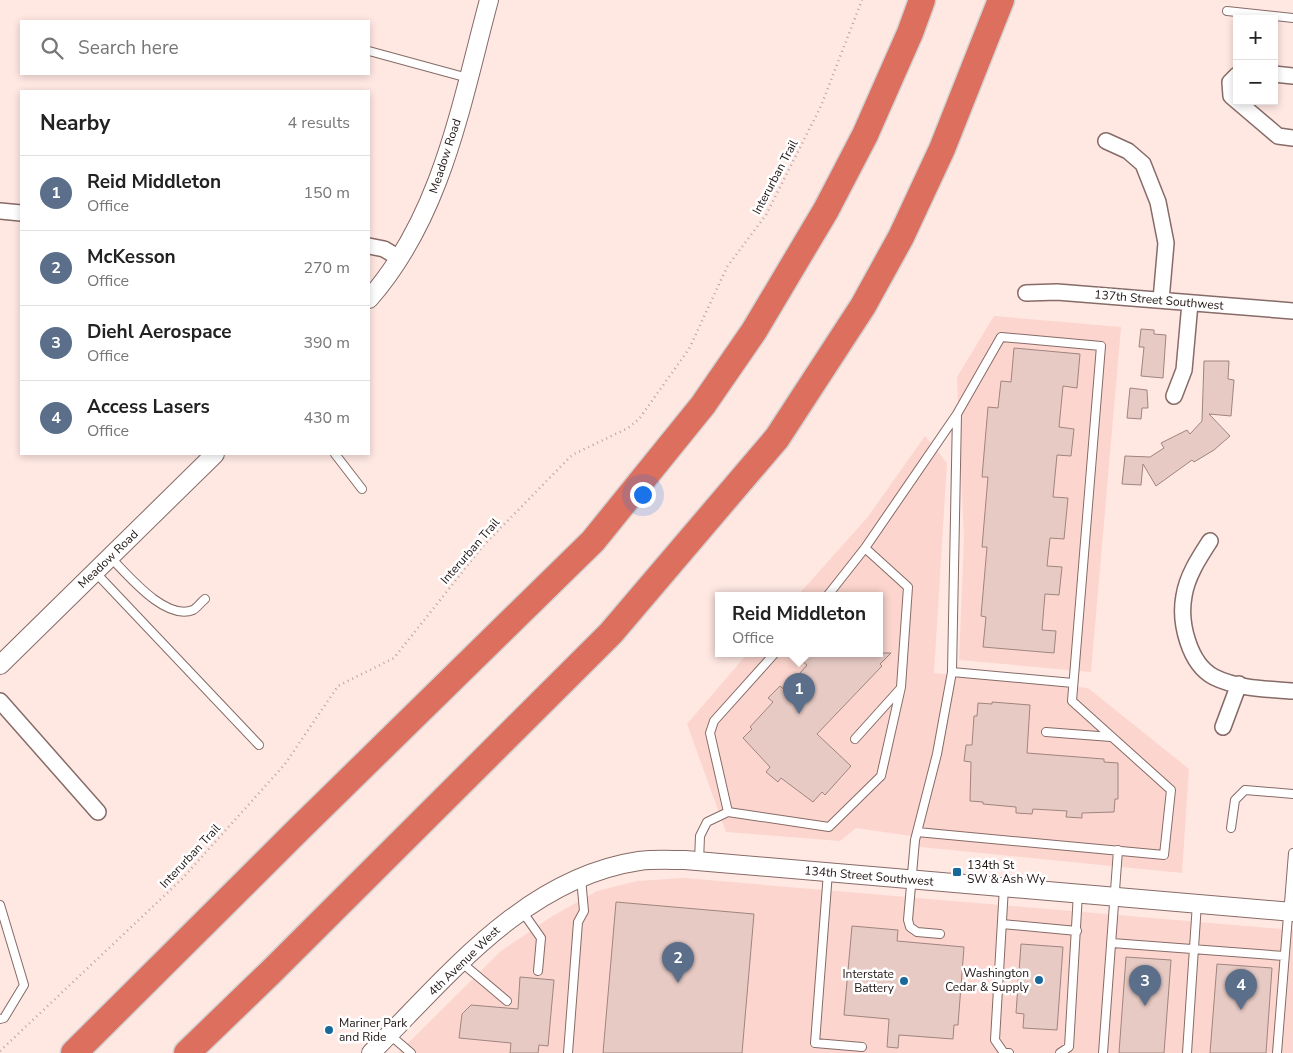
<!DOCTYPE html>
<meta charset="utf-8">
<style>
:root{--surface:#fff;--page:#f6f6f6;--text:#222;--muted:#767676;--line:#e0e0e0;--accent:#19689a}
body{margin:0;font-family:"Nunito Sans",sans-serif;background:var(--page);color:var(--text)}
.controls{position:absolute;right:15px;top:15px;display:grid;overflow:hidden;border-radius:0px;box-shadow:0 2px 8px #0003}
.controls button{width:45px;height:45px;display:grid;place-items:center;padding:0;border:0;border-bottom:1px solid var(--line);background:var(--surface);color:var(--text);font:25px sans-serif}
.you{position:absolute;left:642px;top:494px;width:18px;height:18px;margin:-12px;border:4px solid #fff;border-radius:50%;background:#1a73e8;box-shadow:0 0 0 8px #1a73e833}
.badge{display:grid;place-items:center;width:32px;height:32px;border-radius:50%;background:var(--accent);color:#fff;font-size:16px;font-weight:700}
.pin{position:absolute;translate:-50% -41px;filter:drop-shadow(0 1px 2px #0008)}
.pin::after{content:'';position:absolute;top:26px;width:18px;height:15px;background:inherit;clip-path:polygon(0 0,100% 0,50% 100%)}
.popup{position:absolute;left:715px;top:592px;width:168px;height:65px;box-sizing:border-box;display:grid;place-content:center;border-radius:0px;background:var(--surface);filter:drop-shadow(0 1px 4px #0005);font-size:16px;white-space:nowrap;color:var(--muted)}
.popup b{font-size:19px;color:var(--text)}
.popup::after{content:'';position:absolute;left:50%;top:100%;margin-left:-10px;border:10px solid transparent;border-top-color:var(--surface)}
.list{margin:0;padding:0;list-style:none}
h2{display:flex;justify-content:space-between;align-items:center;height:65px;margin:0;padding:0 20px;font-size:21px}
h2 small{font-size:16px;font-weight:400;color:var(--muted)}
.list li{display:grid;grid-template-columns:32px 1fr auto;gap:15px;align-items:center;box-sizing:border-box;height:75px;padding:0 20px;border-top:1px solid var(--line)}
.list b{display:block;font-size:19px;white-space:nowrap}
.list p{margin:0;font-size:16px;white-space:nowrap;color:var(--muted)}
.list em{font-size:16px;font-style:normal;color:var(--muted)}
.icon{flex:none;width:28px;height:28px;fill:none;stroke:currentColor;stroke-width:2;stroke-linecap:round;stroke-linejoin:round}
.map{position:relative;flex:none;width:1293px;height:1053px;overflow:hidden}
.search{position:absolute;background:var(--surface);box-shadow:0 2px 8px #0003;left:20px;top:20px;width:350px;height:55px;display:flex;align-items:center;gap:12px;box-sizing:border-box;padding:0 18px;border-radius:0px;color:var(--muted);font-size:19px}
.panel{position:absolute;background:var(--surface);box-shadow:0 2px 8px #0003;left:20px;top:90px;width:350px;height:365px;border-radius:0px}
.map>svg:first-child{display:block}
.built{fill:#fcd6ce}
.building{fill:#e7cac4;stroke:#a0847f}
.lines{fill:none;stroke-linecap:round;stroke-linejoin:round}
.service-casing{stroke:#866b67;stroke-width:10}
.minor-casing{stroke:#866b67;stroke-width:18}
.tertiary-casing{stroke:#866b67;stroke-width:20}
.motorway-casing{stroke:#d2d0d0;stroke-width:29}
.path{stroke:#b8a4a0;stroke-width:2.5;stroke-dasharray:1 4;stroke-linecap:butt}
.service{stroke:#fff;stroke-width:8}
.minor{stroke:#fff;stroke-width:15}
.tertiary{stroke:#fff;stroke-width:18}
.motorway{stroke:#dc6f5e;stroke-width:26}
.poi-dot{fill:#19689a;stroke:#fff;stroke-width:2}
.labels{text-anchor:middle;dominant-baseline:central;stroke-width:5;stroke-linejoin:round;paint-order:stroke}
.street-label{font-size:12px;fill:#1f1513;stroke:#fff}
.poi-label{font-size:12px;fill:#1f1513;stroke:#fff;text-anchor:start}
</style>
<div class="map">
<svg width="1293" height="1053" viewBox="0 0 1293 1053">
<rect width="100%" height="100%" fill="#ffe7e2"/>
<path class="built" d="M994,316L1121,327L1091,672L959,660L964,538L957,377Z
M925,436L947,463L934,673L1088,688L1189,769L1182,873L911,846V836L856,828L840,841L726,832L687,724L748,653H879V595H798L867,518Z
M684,878L1293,930V1053H398L501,951L551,917L597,891L637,881Z"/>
<path class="building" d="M1141,329L1154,330V334L1166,335L1163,378L1141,376L1144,347H1139Z
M1014,348L1080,354L1077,388L1063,386L1059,427L1074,429L1071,456L1057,455L1053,497L1068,498L1064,539L1050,538L1047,566L1062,567L1059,595L1045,594L1042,630L1056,631L1054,653L983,647L986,617L981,616L987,547H982L988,477H982L988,407L998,408L1001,381L1011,382Z
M1204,361H1229L1228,379L1234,380L1231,416L1209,414L1230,436L1214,450L1194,462L1192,460L1156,486L1143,464L1141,485L1122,484L1125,456L1150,457L1164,448L1161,443L1187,430L1190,434L1202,421Z
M1130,388L1147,390L1148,408H1142L1141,419L1127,418Z
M810,653H891L880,664L882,666L817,734L851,766L825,795L822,792L813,802L781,778L778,782L766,772L770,767L743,738L752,729L750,727L773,702L768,698L780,686L785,690L807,665L802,661Z
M992,702L1030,705L1027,753L1104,759V762L1118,763V799H1115L1114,812L1082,813V818L1066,817L1067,811L1033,809L1032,814L1016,813V807L983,804V802L970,801L971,762L964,761L966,745H972L974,716H977L978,703L992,704Z
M616,902L754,914L742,1053H603Z
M852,926L898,930L897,941L964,947L958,1025H954L953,1039L899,1035L898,1048L887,1047L889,1019L844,1015Z
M1021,944L1063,947L1057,1030L1023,1028L1024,1014L1016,1013Z
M1126,957L1171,960L1164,1053H1119Z
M1217,964L1272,968L1266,1053H1210Z
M520,977L554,980L548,1046L539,1045L538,1053H510L511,1043L459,1038L462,1014L471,1005L518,1009Z"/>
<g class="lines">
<g class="service-casing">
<path id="service" d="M1227,11L1293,18
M369,51L468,78
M335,454L362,489
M110,557C128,575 165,621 193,610C197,608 201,602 205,599
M95,572L259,745
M828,595L865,548L957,414L952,672L937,754L915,840L908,920L910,927L917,932L940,934
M775,653L714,721L710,733L728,812L829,827L881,776L901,687L908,587L865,548
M952,672L1073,683
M1046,732L1111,737
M855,739L900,689
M1231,828L1235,800L1245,790L1293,794
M917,832L1164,855L1171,790L1072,701L1101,346L1001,337L957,414
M699,861L700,836L707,822L728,812
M828,872L815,1043L862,1047
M1004,887L995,1040L1004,1053H1009
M0,905L24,985L4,1018L0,1019
M522,911L541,938L538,971
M1002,924L1077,931
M1112,943L1284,956
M462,963L507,1001
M390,1035L411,1053
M568,1053L578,922L584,911L581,878
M1060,1053L1069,1047L1078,893
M1103,1053L1118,850
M1187,1053L1197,903
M1277,1053L1293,853"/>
</g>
<g class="minor-casing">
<path id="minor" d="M1274,74L1293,76
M1237,75L1230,82L1231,96L1278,136L1293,138
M1106,141L1128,151L1143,164L1158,202L1166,243L1161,300
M0,211L21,213
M369,246L384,249L399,258
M1026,293L1057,292L1293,311
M1174,396L1184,370L1190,303
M1210,541C1199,558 1187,576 1184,596C1179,622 1189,664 1214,677C1238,689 1268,689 1293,691
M0,701L98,812
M1223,727L1239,684"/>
</g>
<g class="tertiary-casing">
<path id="tertiary" d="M369,299C442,216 461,104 489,0
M0,665L215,454
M371,1053C448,976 525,878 639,861C654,859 670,860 685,860L1293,912"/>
</g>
<g class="motorway-casing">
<path id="motorway" d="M74,1053L298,830L593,541L703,405L754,331L826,210L865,135L910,33L922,0
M187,1053L272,971L611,633L777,438L863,306L901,237L942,149L1001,0"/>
</g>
<path class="path" d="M0,1051L182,879L285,764L338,686L394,658L483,546L572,455L628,428L639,419L689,349L727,267L766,215L821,106L862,0"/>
<use href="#service" class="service"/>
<use href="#minor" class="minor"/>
<use href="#tertiary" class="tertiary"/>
<use href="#motorway" class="motorway"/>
</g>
<g class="poi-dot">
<rect x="952" y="867" width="10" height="10" rx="2.5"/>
<circle cx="1039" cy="980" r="5"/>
<circle cx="904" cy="981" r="5"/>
<circle cx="329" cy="1030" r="5"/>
</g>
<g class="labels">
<g class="street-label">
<text transform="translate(445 156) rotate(-72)">Meadow Road</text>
<text transform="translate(775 177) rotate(-62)">Interurban Trail</text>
<text transform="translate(1159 300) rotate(5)">137th Street Southwest</text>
<text transform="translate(470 551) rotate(-49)">Interurban Trail</text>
<text transform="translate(108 559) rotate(-44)">Meadow Road</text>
<text transform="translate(190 856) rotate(-47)">Interurban Trail</text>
<text transform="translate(869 876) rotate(5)">134th Street Southwest</text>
<text transform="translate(464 961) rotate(-44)">4th Avenue West</text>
</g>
<g class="poi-label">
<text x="967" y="865">134th St<tspan x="967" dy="14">SW &amp; Ash Wy</tspan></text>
<text x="1029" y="973" text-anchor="end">Washington<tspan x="1029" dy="14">Cedar &amp; Supply</tspan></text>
<text x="894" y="974" text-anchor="end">Interstate<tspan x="894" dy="14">Battery</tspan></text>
<text x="339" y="1023">Mariner Park<tspan x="339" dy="14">and Ride</tspan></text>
</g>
</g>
</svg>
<div class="controls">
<button>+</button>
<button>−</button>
</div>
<div class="you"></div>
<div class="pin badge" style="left:799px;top:714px;background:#5c6f8a">1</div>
<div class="popup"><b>Reid Middleton</b>Office</div>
<div class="pin badge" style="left:678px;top:983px;background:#5c6f8a">2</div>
<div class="pin badge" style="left:1145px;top:1006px;background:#5c6f8a">3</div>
<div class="pin badge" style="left:1241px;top:1010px;background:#5c6f8a">4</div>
<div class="search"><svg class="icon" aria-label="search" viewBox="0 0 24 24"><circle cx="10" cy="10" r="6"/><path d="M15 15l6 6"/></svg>Search here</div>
<section class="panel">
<h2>Nearby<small>4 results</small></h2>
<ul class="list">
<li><span class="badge" style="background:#5c6f8a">1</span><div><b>Reid Middleton</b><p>Office</p></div><em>150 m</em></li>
<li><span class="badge" style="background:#5c6f8a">2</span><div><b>McKesson</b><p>Office</p></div><em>270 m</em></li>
<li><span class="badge" style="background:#5c6f8a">3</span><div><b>Diehl Aerospace</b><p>Office</p></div><em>390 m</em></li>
<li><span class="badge" style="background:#5c6f8a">4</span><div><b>Access Lasers</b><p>Office</p></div><em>430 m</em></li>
</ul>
</section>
</div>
